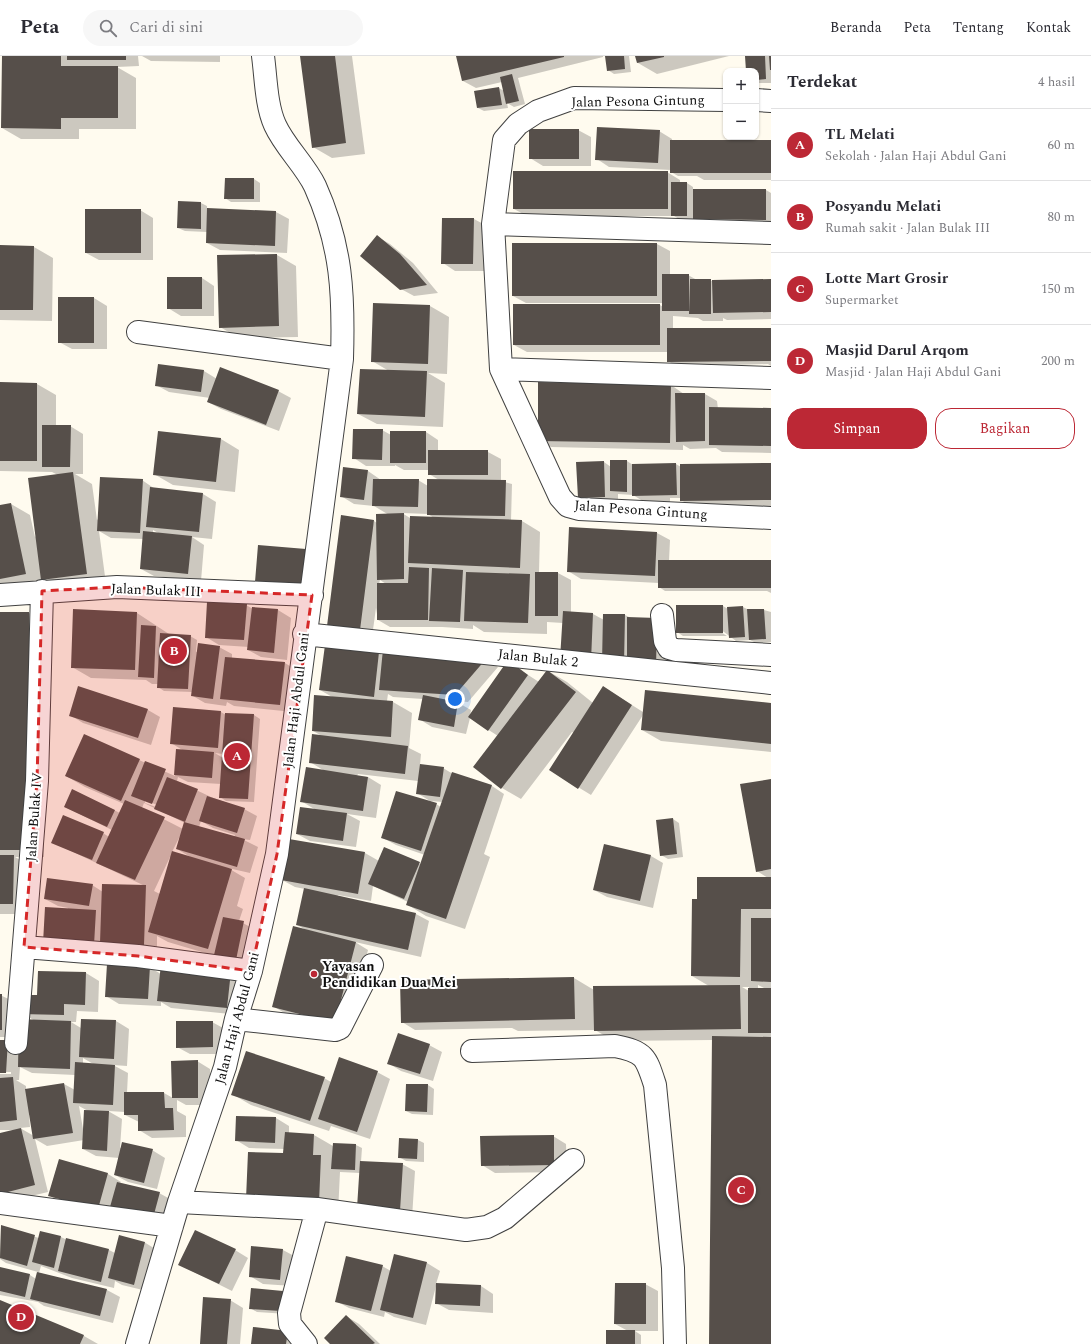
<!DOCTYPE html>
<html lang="id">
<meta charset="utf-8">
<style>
:root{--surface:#fff;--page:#f7f7f7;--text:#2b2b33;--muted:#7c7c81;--line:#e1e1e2;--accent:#bc2835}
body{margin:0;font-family:Spectral,serif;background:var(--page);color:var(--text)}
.controls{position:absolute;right:12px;top:12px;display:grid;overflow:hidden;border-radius:8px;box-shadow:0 1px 3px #0004}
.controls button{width:36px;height:36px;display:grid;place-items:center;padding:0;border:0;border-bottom:1px solid var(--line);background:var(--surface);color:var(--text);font:20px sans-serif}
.you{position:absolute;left:455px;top:643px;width:14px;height:14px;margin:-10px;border:3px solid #fff;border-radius:50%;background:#1a73e8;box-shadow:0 0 0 6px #1a73e833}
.badge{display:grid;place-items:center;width:26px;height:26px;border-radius:50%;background:var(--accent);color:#fff;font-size:13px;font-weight:700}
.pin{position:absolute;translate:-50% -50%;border:2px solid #fff;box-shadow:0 1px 4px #0006}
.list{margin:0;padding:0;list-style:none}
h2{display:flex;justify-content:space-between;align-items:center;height:52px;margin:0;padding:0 16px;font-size:17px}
h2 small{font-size:13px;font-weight:400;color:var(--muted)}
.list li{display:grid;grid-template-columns:26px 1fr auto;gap:12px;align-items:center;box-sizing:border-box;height:72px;padding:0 16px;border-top:1px solid var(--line)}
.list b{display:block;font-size:15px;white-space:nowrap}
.list p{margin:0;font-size:13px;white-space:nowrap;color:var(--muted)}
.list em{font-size:13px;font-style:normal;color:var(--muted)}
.actions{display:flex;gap:8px;padding:12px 16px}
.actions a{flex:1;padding:9px 0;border:1px solid var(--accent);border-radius:16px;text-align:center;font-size:14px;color:var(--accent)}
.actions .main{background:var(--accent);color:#fff}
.icon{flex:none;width:22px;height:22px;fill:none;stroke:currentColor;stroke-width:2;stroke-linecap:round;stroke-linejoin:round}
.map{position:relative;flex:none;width:771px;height:1288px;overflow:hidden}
header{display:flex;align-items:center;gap:24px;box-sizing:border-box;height:56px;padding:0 20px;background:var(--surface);border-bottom:1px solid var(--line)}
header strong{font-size:19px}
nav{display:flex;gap:22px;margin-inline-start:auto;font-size:14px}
.search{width:280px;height:36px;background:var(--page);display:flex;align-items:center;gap:10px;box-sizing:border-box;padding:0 14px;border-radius:22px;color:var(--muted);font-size:15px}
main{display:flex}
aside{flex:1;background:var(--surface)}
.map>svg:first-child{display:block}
.shadow{fill:#0003;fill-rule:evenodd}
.building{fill:#564f4a}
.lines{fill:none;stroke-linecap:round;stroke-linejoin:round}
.minor-casing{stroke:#414141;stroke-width:24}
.minor{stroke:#fff;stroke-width:22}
.marked{fill:#d62828;fill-opacity:0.2;stroke:#d62828;stroke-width:3;stroke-dasharray:8 5;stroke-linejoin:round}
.poi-dot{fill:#bc2835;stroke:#fff;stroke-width:1.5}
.labels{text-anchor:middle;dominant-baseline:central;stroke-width:4;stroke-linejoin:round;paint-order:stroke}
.street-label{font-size:14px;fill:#0e0e0e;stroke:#fff}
.poi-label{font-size:14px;font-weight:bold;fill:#0e0e0e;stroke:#fff;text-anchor:start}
</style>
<header>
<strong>Peta</strong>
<div class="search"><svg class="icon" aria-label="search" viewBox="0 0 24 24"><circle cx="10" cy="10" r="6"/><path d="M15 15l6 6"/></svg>Cari di sini</div>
<nav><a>Beranda</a><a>Peta</a><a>Tentang</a><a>Kontak</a></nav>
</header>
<main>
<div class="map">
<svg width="771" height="1288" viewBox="0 0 771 1288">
<rect width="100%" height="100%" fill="#fffbef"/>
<path class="shadow" d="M3,0H138L139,10L117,11L136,22V73H79V83H21L2,72Z
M142,0H220V6L151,5Z
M301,0H352L365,98L332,102L313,91Z
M457,0H603V1L518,22L525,48L514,51L507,47L508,52L484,55L478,52L475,35L499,32L504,35L502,26L476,32L463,25Z
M606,0H629L631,16L614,18L608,14Z
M636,0H729L657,18L638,7Z
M746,0H771V27H756V15H747Z
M578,74L591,81V110H543L530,102Z
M659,75L672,83V85H771V124H704L697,120H678L671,116V114L609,111L597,103Z
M667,116L680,124V127H687L693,131V134H766L771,137V171L707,170L694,163H679L674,160H527L514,153Z
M226,123H254L260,127V146H231L225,142Z
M201,147L207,150V153L276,156L289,163L287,197L220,194L207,187V176L185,175L178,172Z
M140,154L153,162V204H99L86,197Z
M474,163L487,170L486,215H455L443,207Z
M378,181L390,188L413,207L438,237L414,240L401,233Z
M657,188L670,195V219H688L697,224L713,225H771V263L727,264L723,262V265H703L698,262L673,260V273H771V310L768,308L732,309V312L681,313L668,305V296H527L514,289V249H660L663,251V247H526L513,240Z
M0,190L34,191L53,202L52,265L0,264Z
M277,199L296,210L298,281L239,282L220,271Z
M202,222L214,230V260H181L168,252Z
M94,242L107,250V293H72L59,286Z
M374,248L430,250L449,261L447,318L428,317L445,327L443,371L377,368L358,358L389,315L372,305Z
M204,315L217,323L278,335L291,342L279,375L221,353L208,346L210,342L169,336L156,329Z
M0,327L37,328L56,339V370H70L83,378V418H75L92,428L97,464L142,424L155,433L203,438L216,446L212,483L192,481L204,489L201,525L154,520L141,513L144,483L111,482L99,475L106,528L61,534L44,524L45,528L0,533V450L11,448L30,459L35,481L36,480L58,419L52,416L0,415ZM153,474L160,478L153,477Z
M671,329L684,338H705L717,345L718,353H771V397L722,396L716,392L690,393L683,389V394L551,391L539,384Z
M382,374L391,379L426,376L438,384V395L488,396L501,403V425L512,428L511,465H522L540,476L539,517H558L571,524V556L593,558L604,564V559H625L631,562L669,570L668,619L603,612L563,567L547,566V578L484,576L473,569V573L442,571H390L378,564L376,552L372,581L341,577L374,465L377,467L389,459L374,450L354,448L341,440L344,412L368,415L381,424H418L428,430L439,424L429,418V414H404L395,409V410H366L354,402ZM402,457L428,458L434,462H410ZM380,524L386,528H379Z
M221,383L239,394L235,436L173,429L154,418Z
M611,405H627L633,409L676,408L681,411L771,408V451L694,452L681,444V442H670V446L646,447L633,439L618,438V448L579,442L604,406L611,411Z
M657,477L670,484L669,505H771V537L767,535H665L659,531V527L581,523L568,515Z
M246,549L253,553L278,554L291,562L287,604L261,601L248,594L249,591L219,589L206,581Z
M677,550H723L728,553L743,551L749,554H764L771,556V586L756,587L750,584L736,585L720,573L719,575L727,580H683L677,576Z
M0,557H29L48,568L43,662L44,801H15L33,811L32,858H0Z
M137,557L169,578L190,580L197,584L196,596L219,591L232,598V602L285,607L298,615L293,656L234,650L227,646L226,650L205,647L193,640V636L164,635L158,631V628H152L146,624L91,622L72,611Z
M326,590L379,597L384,600L486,604L498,611L468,646L455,645L471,654L470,660L508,606L539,626L548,615L567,626L593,647L616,639L643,656L771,648V696L661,685L642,674L643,659L591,739L550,714L574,677L572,676L521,743L502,732L498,680L470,662L466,678L432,671L419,663L423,643L393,641L388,638L387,645L393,646L412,657L409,692L421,698L420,709L443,712L453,718L492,730L504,738L484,798L490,801L465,873L426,860L408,849V846L373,830L371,845L338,839L337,841L416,858L429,865L421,901L355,886L368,894L348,973L286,958L273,950L306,874L297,869L305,833L295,831L282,824L290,784L365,797L379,805L422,808L425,799L396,789L383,782L436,748L441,751L443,746L430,745L417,737L418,725L358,718L357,720L368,721L381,729L376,762L347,758L360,765L356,791L310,785L297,778L316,754L301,745L323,714L310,706L322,680L313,675L334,642L320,634Z
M174,652L221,656L226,659H254L260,663L254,746L226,745L220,741L221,728L188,726L178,721L177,725L211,741L244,753L257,760L250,784L242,783L258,791L250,817L228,812L245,822L237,850L243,853L239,865L256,874L249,910L168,886L157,880V896L57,894L68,852L58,850L45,843L92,829L103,836L145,830L52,786L103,777L109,781L112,774L65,751L73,734L120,757L124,748L85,731L66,720L139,704L175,720L177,694L184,695L171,687ZM215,697L223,698V702ZM145,744L157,749L156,751L145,747ZM144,747L185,767L183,773L142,752ZM201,765L213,772L235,779L234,781L199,771ZM180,780L177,793L192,802L172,796ZM170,801H171L160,838L154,835Z
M148,654L160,661L151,689L83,667L70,659Z
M771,724V1288H710L713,984L614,985L595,974L518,975L512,972L415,974L402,966L574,922L594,934L709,930L692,920L698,844L768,822L757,815ZM758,929L766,933H758ZM742,931H749V935Z
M673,763L679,767L683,801L668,803L661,799Z
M651,800L663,807L653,852L607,841L594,834Z
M149,911L161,918L244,923L240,959L171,952L161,946V950L119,948L106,940Z
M39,916L86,917L99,925L98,956L77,955L76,966H71L81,972L116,965L129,973L127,1010L113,1009L128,1017L127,1037H164L173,1042L197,1005L210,1013L211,1049H186L177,1044V1055L186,1060V1081L152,1082L139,1074V1066L125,1059V1056L108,1055L122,1063L120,1092L152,1094L165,1102L157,1133L128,1126L115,1119L119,1102L96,1100L83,1093L84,1084L47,1090L35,1083L48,1136L10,1145L0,1139V1078L18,1074H0V1018H11V1016H0V985H7L35,965L22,957L38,940ZM83,1002L95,1009L83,1008ZM20,1011L32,1017L75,1019V1034L64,1028L26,1034V1030L16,1024H19ZM79,1050L88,1055L83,1073ZM29,1059H30L34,1080L20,1072L30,1071Z
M0,939L15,946V981H0Z
M212,966L225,973L226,998H190L177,991Z
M429,989L442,996L433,1025L401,1015L388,1007Z
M377,1016L390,1023L370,1083L331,1070L329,1075L251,1049L232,1038L324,1022L331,1026Z
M428,1029L434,1033L433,1059L412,1058L406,1055Z
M237,1061L276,1062L289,1070V1077L314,1079L333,1090L356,1089L362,1092L361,1106L402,1108L415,1115L412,1162L371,1159L360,1117L340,1116L338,1157L266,1153L285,1093L249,1092L236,1084Z
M553,1080L566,1088L567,1116L495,1117L482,1109Z
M400,1083L418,1084L424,1087V1106L406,1105L399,1101Z
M59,1104L108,1118L121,1126L120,1127L159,1137L172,1144L166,1168L62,1147L49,1139Z
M1,1171L39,1182L40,1176L61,1181L67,1184L109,1194L115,1197L144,1186L157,1194L147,1235L122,1229L115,1225L114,1232L72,1222L41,1210L39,1217L107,1234L120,1241L113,1267L44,1250L38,1246L0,1239V1212L30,1219L36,1223L38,1216L6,1207L0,1203Z
M235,1194L248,1202L232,1235L180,1209Z
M283,1194L296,1201L293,1230L263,1228L250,1220Z
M427,1207L440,1215L436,1228L481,1230L493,1238V1257L449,1254L436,1247V1230L426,1269L394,1261L385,1256L384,1261L349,1252L336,1245L382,1210L391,1215Z
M645,1228L658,1235V1275H635L641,1279V1288H607L628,1275L615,1268Z
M283,1236L289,1239L287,1258L257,1256L250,1252Z
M230,1244L243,1252L240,1288H201Z
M0,1245L84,1280L98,1288H0Z
M346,1260L359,1268L380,1288H331Z
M287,1275L300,1288H252Z"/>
<path class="building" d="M2,0H61V10H118V62H61V73L1,72Z
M67,0H126V4H67Z
M300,0H335L346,87L312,92Z
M456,0H564V1L462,25Z
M605,0H624L625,13L607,15Z
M635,0H664V1L637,7Z
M745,0H765L766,23L756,24V15H746Z
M769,0H771V14H770Z
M512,18L519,45L506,48L500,21Z
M499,31L502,49L477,52L474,35Z
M597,71L660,74L658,107L595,104Z
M529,73H579V103H529Z
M670,84H771V117H670Z
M513,115H668V153H513Z
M225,122H254V143H224Z
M671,126H687V160H671Z
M693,133H766V164L693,163Z
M178,145L201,146V173L177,172Z
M207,152L276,155L275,190L206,187Z
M85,153H141V197H85Z
M442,162H474L473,208H441Z
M377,179L400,198L427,229L400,234L360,200Z
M512,187H657V240H512Z
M0,189L34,190L33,254H0Z
M277,198L279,270L219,272L217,199Z
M662,218H689V255H662Z
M167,221H202V253H167Z
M690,223H711V258H689Z
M771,223V256L713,257L712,224Z
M58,241H94V287H58Z
M373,247L430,249L428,308L371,306Z
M513,248H660V289H513Z
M667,272H771V305L667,306Z
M158,308L204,314L201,336L155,330Z
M220,311L279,334L266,369L207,346Z
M360,313L427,315L425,361L357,358Z
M0,326L37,327V405H0Z
M538,326L671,328L670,387L538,385Z
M675,337H705V385L676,386Z
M709,351L771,352V390L709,389Z
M42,369H71L70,411H42Z
M353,373H383L382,404L352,403Z
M158,375L221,382L216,426L153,419Z
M390,375H426V407H390Z
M428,394H488V419H428Z
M610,404H627V436L610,435Z
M604,405L605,441L578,442L576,406Z
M676,407L677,439L632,440V408Z
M771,407V444L680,445V408Z
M343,411L368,414L364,444L340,441Z
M73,416L87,518L41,524L28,422Z
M100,421L143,423L140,477L97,475Z
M373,423H419L418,451L372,450Z
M427,423L506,424L505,460L427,459Z
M150,431L203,437L199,476L146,471Z
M11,447L26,518L0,523V449Z
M404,457V523L377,524L376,458Z
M341,459L374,464L360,574L327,570Z
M410,460L522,464L520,512L408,507Z
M569,471L657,476L655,520L567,516Z
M143,475L192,480L188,518L140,513Z
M258,489L306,493L303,529L255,526Z
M658,504H771V532H658Z
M409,511L429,512L428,564H377V527H408Z
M432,512L463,514L460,566L429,565Z
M466,516L530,518L528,567L464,565Z
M535,516H558V560H535Z
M207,546L247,548L244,584L205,582Z
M676,549H723V577H676Z
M743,550L745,581L729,582L727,551Z
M252,551L278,553L274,597L247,594Z
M73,553L137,556L135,614L71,612Z
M747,553H764L766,583L749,584Z
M563,555L593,557L591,605L560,603Z
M0,556H29L31,794H0Z
M603,558H625L624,608L602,607Z
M627,561L657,562L656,612L627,611Z
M141,569L156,570L154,622L138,621Z
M160,577L191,579L188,633L157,632Z
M198,587L220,590L213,643L191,640Z
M325,589L379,596L374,641L319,634Z
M383,593L486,603L455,639L379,634Z
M225,601L285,606L280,649L220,643Z
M508,604L528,619L488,675L468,661Z
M547,614L576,636L501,733L473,711Z
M78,630L148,653L138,682L69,660Z
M603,630L632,649L578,733L549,714Z
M645,634L771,647V688L641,674Z
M314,639L393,645L391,681L312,675Z
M423,639L458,646L454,671L418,664Z
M173,651L221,655L218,692L170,688Z
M225,657L254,658L248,743L219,742Z
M84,678L140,703L121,745L65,720Z
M312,678L408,690L405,718L309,707Z
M176,693L214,696L212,722L174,719Z
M145,705L166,713L152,748L131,740Z
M420,708L444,711L440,741L416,738Z
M306,711L368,721L363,755L300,746Z
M452,716L492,729L446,863L406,849Z
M167,721L198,733L185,766L154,753Z
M771,723V813L756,816L740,728Z
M72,733L115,754L107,771L64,751Z
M396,735L437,747L421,795L381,782Z
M207,740L245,752L237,777L199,765Z
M125,744L165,761L135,824L96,807Z
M300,751L347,757L343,785L296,778Z
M63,759L104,776L92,804L51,787Z
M673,762L677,798L660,800L656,764Z
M184,766L245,783L237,811L176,793Z
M289,783L365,796L358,838L281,824Z
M604,788L651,799L640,845L593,834Z
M384,791L420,806L404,843L368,828Z
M172,795L232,813L208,893L148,876Z
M0,799H14L13,848H0Z
M697,821H771V853H741L740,921L691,920L692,843H697Z
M47,822L93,828L89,850L44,843Z
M102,828L146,829L144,889L100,887Z
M304,832L416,857L408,894L296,869Z
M45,851L96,854L94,889L43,887Z
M223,861L244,865L236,904L214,899Z
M751,862H771V926L751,925Z
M293,870L356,886L335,967L272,951Z
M107,908L150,910L148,943L105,941Z
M161,908L231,915L227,952L157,945Z
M38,915L86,916L85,949L64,948V959L21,958L22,939H37Z
M574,921L575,963L401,967L400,924Z
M740,929L741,973L594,975L593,930Z
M748,932H771V977H748Z
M0,938H2V974H0Z
M19,963L71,965L70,1013L18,1011Z
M81,963L116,964L114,1003L79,1001Z
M176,965H213V991L176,992Z
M398,977L430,988L420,1018L387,1008Z
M712,980L771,981V1288H709Z
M0,984H8L6,1017H0Z
M246,995L325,1021L310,1065L231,1039Z
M339,1001L378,1015L357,1076L318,1063Z
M198,1004V1042H172L171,1005Z
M75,1006L115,1009L113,1049L73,1047Z
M13,1021L17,1064L0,1066V1022Z
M64,1027L73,1077L33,1083L25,1033Z
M406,1028H428L427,1056L405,1055Z
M124,1036H164L165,1052H173L174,1074L138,1075V1059H124Z
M84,1054L109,1055L107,1095L82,1093Z
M236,1060L276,1061L275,1087L235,1085Z
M21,1072L35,1129L0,1138V1077Z
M285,1076L314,1078L313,1099H321L319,1147L246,1143L248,1096L283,1097Z
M554,1079V1109L481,1110L480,1080Z
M399,1082L418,1083L417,1103L398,1102Z
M122,1086L153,1093L144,1127L114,1119Z
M333,1087L356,1088L355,1114L331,1113Z
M59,1103L108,1117L98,1153L48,1140Z
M360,1105L403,1107L400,1155L357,1152Z
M117,1126L160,1136L153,1162L110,1151Z
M1,1169L35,1179L27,1210L0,1202Z
M195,1174L236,1193L219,1228L178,1209Z
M40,1175L61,1180L54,1212L32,1206Z
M119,1179L145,1186L134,1229L108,1222Z
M66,1182L109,1193L101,1226L58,1215Z
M251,1190L283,1193L280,1224L249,1221Z
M394,1198L427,1206L413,1262L380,1254Z
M346,1200L383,1209L371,1255L335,1246Z
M0,1211L30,1218L25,1241L0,1235Z
M37,1216L107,1233L100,1260L30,1243Z
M436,1227L481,1229L480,1250L435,1248Z
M615,1227H646V1268H614Z
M251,1232L283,1235L281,1255L249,1253Z
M203,1241L231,1243L227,1288H200Z
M0,1244L84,1279L80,1288H0Z
M346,1259L375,1287L373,1288H330L324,1282Z
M253,1271L288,1275L286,1288H251Z
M606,1274H635V1288H606Z"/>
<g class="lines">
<g class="minor-casing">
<path id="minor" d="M726,44L574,42L538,55L518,68L504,84L493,168L501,313L560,441L568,450L579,453L771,462
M756,44L771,45
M493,168L771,177
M138,276L342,303
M501,313L771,322
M0,539L117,531L312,539
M662,559L665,585L669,592L676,594L771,599
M304,578L771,627
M24,891L138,900L251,915
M236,963L335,974L340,972L372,909
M16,987L37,725L42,535
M472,995L615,990C645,996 646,1001 655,1029L673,1212L675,1288
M179,1146L317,1153L466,1174L487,1171L505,1162L573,1104
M0,1147L172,1170
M137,1288L179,1146L225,1011L236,963L251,915L277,798L342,303C344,239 342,190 315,130C305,109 285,91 275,69C266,49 266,22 263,0
M306,1288L290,1268L289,1257L317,1153"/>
</g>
<use href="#minor" class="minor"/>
</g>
<path class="marked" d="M117,531L312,539L277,798L251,915L138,900L24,891L37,725L42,535Z"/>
<circle class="poi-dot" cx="314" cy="918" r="4"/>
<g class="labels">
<g class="street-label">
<text transform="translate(638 45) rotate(-1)">Jalan Pesona Gintung</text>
<text transform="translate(641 454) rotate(4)">Jalan Pesona Gintung</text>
<text transform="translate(156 534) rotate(2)">Jalan Bulak III</text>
<text transform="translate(538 602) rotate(6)">Jalan Bulak 2</text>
<text transform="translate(296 644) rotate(-83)">Jalan Haji Abdul Gani</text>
<text transform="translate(34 761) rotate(-86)">Jalan Bulak IV</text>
<text transform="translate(237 962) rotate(-75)">Jalan Haji Abdul Gani</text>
</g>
<g class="poi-label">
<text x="322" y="910">Yayasan<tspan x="322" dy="16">Pendidikan Dua Mei</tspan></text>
</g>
</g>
</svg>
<div class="controls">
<button>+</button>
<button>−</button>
</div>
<div class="you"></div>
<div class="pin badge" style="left:237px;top:700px">A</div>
<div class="pin badge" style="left:174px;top:595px">B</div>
<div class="pin badge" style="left:741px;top:1134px">C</div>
<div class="pin badge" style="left:21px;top:1261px">D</div>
</div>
<aside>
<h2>Terdekat<small>4 hasil</small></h2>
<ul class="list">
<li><span class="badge">A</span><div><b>TL Melati</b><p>Sekolah · Jalan Haji Abdul Gani</p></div><em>60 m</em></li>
<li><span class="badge">B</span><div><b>Posyandu Melati</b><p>Rumah sakit · Jalan Bulak III</p></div><em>80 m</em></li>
<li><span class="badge">C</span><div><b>Lotte Mart Grosir</b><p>Supermarket</p></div><em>150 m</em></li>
<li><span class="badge">D</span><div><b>Masjid Darul Arqom</b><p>Masjid · Jalan Haji Abdul Gani</p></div><em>200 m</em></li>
</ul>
<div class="actions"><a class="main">Simpan</a><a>Bagikan</a></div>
</aside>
</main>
